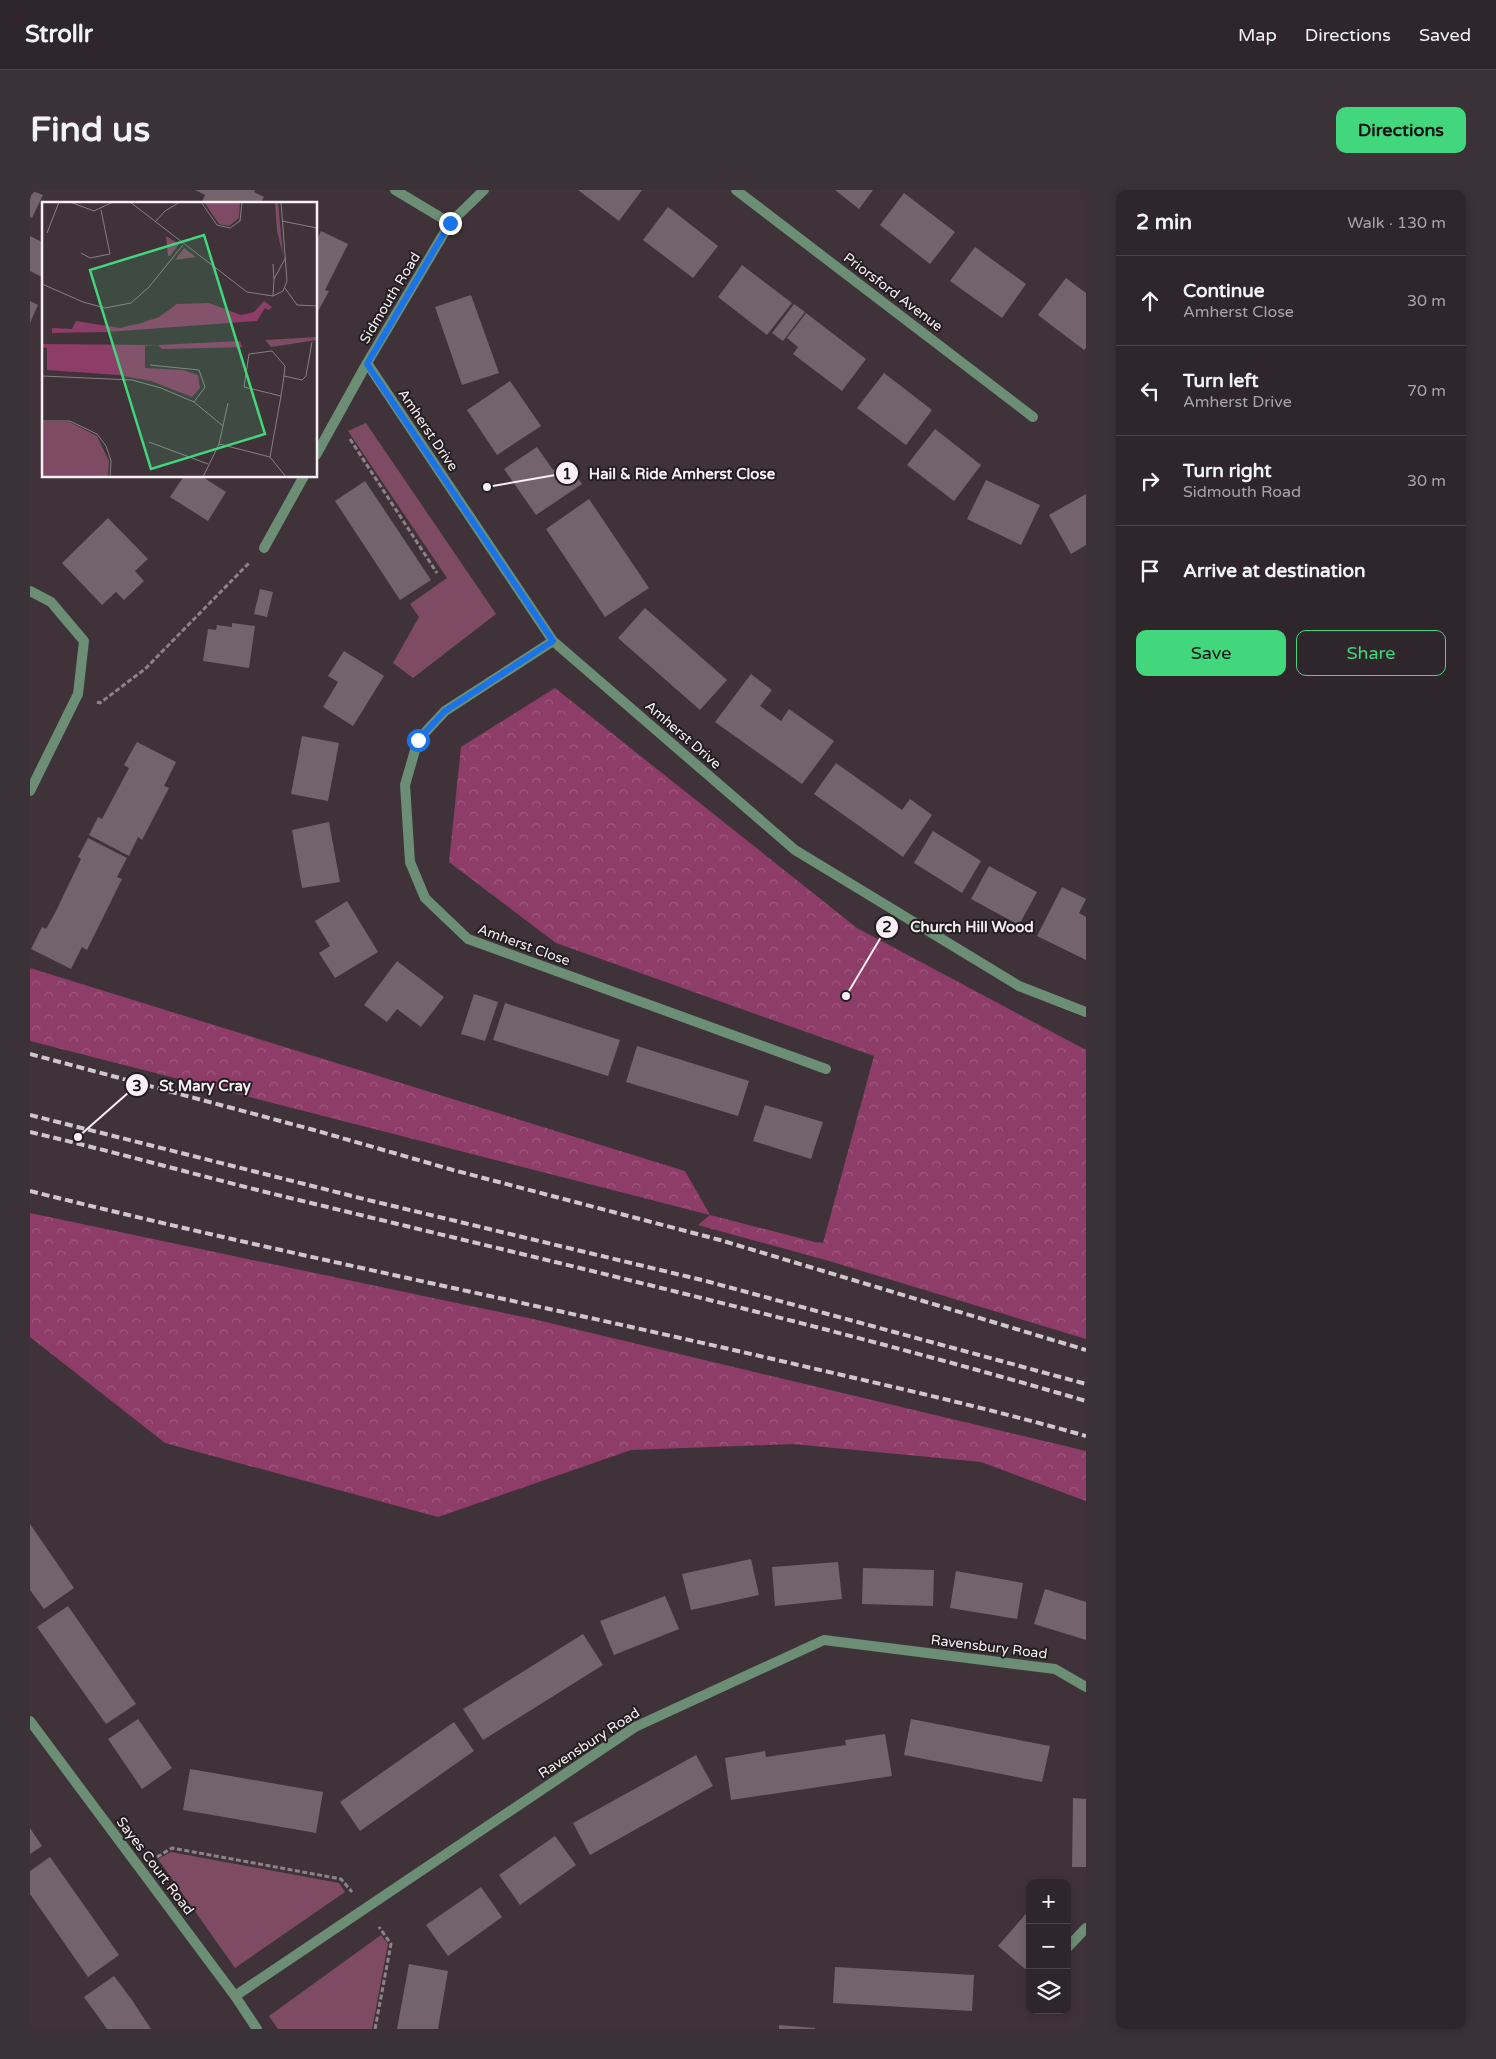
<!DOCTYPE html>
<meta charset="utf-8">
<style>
:root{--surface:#2f262b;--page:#3b3237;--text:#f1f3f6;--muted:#a7a5a9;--line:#4a4347;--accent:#42d77c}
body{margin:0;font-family:"Varela Round",sans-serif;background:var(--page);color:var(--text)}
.controls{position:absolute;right:15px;bottom:15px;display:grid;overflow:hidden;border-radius:10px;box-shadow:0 2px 8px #0003}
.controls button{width:45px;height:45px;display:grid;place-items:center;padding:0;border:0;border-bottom:1px solid var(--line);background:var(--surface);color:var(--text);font:25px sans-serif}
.stop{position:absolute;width:15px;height:15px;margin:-11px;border:4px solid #1a73e8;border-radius:50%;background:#fff}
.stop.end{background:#1a73e8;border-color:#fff;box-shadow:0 1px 5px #0008}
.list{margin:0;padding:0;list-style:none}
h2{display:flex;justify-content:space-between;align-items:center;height:65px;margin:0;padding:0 20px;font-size:21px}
h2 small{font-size:16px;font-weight:400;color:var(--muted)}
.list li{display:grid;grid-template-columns:32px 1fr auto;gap:15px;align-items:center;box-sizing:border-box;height:90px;padding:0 20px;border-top:1px solid var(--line)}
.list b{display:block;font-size:19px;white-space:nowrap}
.list p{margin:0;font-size:16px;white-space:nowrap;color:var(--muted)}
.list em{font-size:16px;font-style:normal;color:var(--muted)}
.actions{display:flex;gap:10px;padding:15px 20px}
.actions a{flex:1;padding:11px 0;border:1px solid var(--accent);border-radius:10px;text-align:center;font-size:18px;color:var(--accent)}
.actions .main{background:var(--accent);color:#111}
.icon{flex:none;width:28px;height:28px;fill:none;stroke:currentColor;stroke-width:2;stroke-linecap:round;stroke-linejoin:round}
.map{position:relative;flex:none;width:1056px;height:1839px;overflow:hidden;border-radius:10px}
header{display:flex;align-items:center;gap:30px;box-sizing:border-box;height:70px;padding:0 25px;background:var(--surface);border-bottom:1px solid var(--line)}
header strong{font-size:24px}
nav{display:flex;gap:28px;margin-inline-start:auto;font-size:18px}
.intro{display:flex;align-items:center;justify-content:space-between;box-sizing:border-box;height:120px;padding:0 30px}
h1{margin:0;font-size:35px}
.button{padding:12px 22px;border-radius:10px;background:var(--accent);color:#111;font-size:18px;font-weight:700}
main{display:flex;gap:30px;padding:0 30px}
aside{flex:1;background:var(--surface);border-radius:10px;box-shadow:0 2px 8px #0003}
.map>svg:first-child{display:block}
.green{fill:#7f4a64}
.forest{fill:url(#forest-crowns)}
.building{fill:#72646a}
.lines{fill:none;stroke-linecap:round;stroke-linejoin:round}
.path{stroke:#8c8287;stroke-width:3;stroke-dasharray:5 2.5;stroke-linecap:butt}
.lane{stroke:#6b8e74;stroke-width:10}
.street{stroke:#6b8e74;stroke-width:10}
.rail{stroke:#d0c7cc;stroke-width:4;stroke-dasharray:8 4;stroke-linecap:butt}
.route{stroke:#1a73e8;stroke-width:6}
.labels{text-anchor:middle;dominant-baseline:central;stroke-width:4;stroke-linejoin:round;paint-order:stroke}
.street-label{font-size:14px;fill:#f8f0f4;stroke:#221d1f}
.inset-road{fill:none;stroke:#897f84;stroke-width:1}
.view{fill:#42d77c;fill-opacity:0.15;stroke:#42d77c;stroke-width:2.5}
.inset-edge{fill:none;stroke:#f8f0f4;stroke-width:2.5}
.leader{fill:none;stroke:#f8f0f4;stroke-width:2}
.callout-dot{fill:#f8f0f4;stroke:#221d1f;stroke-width:2}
.mark-label{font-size:15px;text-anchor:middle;font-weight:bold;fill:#111}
.callout-label{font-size:15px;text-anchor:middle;font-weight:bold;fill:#f8f0f4;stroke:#221d1f;stroke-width:4;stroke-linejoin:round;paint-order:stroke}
</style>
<header>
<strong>Strollr</strong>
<nav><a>Map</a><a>Directions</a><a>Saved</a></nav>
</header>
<div class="intro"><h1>Find us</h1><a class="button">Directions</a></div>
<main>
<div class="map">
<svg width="1056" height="1839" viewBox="0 0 1056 1839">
<defs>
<pattern id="forest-crowns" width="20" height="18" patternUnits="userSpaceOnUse" patternTransform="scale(1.25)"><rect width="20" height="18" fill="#8e3c68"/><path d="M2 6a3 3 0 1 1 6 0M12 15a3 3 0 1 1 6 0" fill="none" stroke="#9f587e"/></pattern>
</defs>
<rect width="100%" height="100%" fill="#3f3339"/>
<path class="green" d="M336,233L466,424L383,488L363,473L389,427L380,414L417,388L318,241Z
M141,1662L309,1693L315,1702L205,1778L128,1669Z
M351,1745L358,1754L342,1839H248L239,1826Z"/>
<path class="forest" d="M525,498L827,738L1056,860V1149L799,1071L668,1035L680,1025L0,851V778L655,981L680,1025L785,1052L793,1053L844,866L526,753L419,672L431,557Z
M0,1023L503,1129L1056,1261V1311L951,1272L763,1254L601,1260L408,1327L135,1253L0,1147Z"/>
<path class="building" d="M0,0L13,5L2,28L0,27Z
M165,0H225L224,2L234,7L230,14H171L175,5Z
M548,0H612L589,31Z
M805,0H843L829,19Z
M874,3L925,42L900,74L850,35Z
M638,17L688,56L663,88L613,50Z
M291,41L318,54L295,100L299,101L286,125V51Z
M0,46L14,53V88L0,81Z
M945,57L996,94L972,128L920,91Z
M712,75L762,113L737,145L688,107Z
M1036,88L1056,103V158L1054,160L1008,125Z
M441,105L469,183L432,195L405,117Z
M0,111L8,115L0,133Z
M764,114L775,122L753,151L742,143Z
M776,123L836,169L812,201L763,164L768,157L757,148Z
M854,183L902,220L876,255L827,218Z
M480,191L511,236L467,265L437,220Z
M905,239L951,275L924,311L877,275Z
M507,257L523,280L536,271L552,294L506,325L474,279Z
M154,286H171L196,302L178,331L140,307Z
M956,290L1010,315L991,355L937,329Z
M335,291L401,390L370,410L305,311Z
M1056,304V355L1041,364L1019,325Z
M559,309L619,398L575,427L516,339Z
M78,328L118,369L105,381L114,391L94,410L86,402L72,415L32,373Z
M230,399L243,402L237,427L224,424Z
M615,418L697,490L670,520L588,448Z
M202,433L225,436L219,478L173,471L178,439L186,440L187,435L202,437Z
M314,461L354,486L323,536L293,517L308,492L298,486Z
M721,484L742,500L730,516L751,531L759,519L804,551L772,594L685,532Z
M272,546L309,553L298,611L261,604Z
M107,552L146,572L134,596L139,598L112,650L108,647L99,666L59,645L68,627L72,629L99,578L94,575Z
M806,573L872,620L880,609L902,625L873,667L784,604Z
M299,632L310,692L272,698L262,640Z
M903,641L951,671L932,703L884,673Z
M58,648L97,668L87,687L92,689L57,760L52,757L41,779L1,759L12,737L16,739L25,723L51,669L48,667Z
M959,676L1007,702L989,735L941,709Z
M1032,697L1056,709L1049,723L1056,727V770L1007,746Z
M317,711L348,762L305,788L289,763L300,756L285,731Z
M367,771L414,807L391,837L367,819L357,832L334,815Z
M444,804L468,812L455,851L431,844Z
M475,813L590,850L578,886L463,850Z
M607,856L719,891L708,926L596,892Z
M735,915L793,932L781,969L723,951Z
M0,1334L44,1398L14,1419L0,1400Z
M721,1369L729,1405L661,1420L652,1384Z
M808,1372L812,1409L745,1416L742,1377Z
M833,1378L904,1380L903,1416L832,1414Z
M926,1381L993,1393L987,1429L920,1418Z
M1015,1399L1056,1412V1450L1004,1434Z
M635,1406L649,1439L584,1465L570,1431Z
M38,1416L106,1514L76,1534L7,1437Z
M553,1444L573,1475L453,1550L433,1519Z
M108,1529L142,1578L112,1599L78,1549Z
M881,1529L1020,1556L1012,1592L874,1565Z
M424,1532L444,1561L330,1641L310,1612Z
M855,1544L862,1586L701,1610L695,1568L735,1561L736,1567L816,1555L815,1550Z
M666,1565L683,1596L560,1665L543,1633Z
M160,1579L293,1602L286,1643L153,1620Z
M1043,1608L1056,1609V1677H1042Z
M0,1638L12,1656L0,1664Z
M525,1646L546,1675L490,1715L469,1685Z
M20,1667L89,1765L58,1787L0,1704V1681Z
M451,1697L472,1727L418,1766L396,1735Z
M1000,1719V1773L995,1779L968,1756Z
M379,1774L418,1781L408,1839H367Z
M805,1777L944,1785L942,1821L803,1813Z
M84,1786L102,1810L121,1839H77L54,1807Z
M749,1835L785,1838V1839H749Z"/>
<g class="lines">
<path class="path" d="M320,249L407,383
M67,512L70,513L115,479L219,373
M127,1667L142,1658L311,1689L322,1702
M345,1839L361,1754L349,1737"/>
<path class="lane" d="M1037,1758L1056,1738"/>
<path class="street" d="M365,0L420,33
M706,0L1003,227
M337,173L523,451L765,660L989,796L1056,822
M286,265L337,173L420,33L454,0
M234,358L274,286
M0,401L21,412L54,451L48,504L0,601
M523,451L415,521L388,550L375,595L380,672L395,708L438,749L796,879
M0,1531L205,1806L227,1839
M205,1806L605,1537L794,1450L1025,1479L1056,1497"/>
<path class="rail" d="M0,864L284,940L423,980L690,1050L1056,1160
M0,925L334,1009L676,1091L1056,1194
M0,942C94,964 187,991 281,1013C540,1076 800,1136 1056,1211
M0,1001C252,1064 507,1114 760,1173C859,1196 958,1218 1056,1246"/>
</g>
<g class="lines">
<path class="route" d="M388,550L415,521L523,451L337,174L420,33"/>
</g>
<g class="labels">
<g class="street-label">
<text transform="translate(863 102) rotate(37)">Priorsford Avenue</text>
<text transform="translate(360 108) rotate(-59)">Sidmouth Road</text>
<text transform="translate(398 240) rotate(56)">Amherst Drive</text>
<text transform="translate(653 545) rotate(41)">Amherst Drive</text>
<text transform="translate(494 755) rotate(20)">Amherst Close</text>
<text transform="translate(959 1457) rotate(7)">Ravensbury Road</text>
<text transform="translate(559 1553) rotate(-33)">Ravensbury Road</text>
<text transform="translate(125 1676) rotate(53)">Sayes Court Road</text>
</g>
</g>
<g transform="translate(12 12)">
<rect width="275" height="275" fill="#3f3339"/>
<path d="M162,0H198L197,16L187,24L177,22ZM233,0H236L241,54L235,29ZM124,34L137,42L128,54H126ZM142,46L154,55L133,58ZM275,135V138L229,145L223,138ZM0,220H28L55,234L67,259L66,275H0Z" fill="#7f4a64"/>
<path d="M222,99L230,105L227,108L223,106L215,119L65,130L10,131V126L30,127L34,119L78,126L99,121L117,115L135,102L167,101L199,113L212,110ZM198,139L200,145H208L120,147L116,143L103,144V166L141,168L156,173L158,186L150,195L109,179L76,173L5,168V146L0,145V142L116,143Z" fill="#8e3c68"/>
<path class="inset-road" d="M28,0L52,9L71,0M88,0L205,90L231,94L241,89L245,79L239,0M159,0L175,23L188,26L198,19L200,0M240,19L275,26M113,20L123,9L138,0M5,31L17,0M39,51L48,56L68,52L59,8M231,62L232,77M0,82L41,100L63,106L89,101L107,85L141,43M243,86L255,103L275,104M231,94L232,77L244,55M108,163L157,168L163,185L152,200M0,174L90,178L119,186L152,200L181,224M242,174L260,178L264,174L270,140M0,219H28L55,232L64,244L69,259L68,275M107,240L166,262M177,242L228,255L244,275M228,255L239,194L242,174L243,164L230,149L207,152L202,185L239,194M161,275L177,242L186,201"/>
<path class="view" d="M162,33L223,232L109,267L48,68Z"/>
<rect width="275" height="275" class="inset-edge"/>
</g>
<path class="leader" d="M457 297L537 283M816 806L857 737M48 947L107 895"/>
<g class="callout-dot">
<circle cx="457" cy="297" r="5"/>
<circle cx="816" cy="806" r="5"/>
<circle cx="48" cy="947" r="5"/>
<circle cx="537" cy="283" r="12"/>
<circle cx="857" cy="737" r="12"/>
<circle cx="107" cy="895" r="12"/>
</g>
<g class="mark-label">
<text x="537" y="289">1</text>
<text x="857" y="742">2</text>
<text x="107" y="901">3</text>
</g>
<g class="callout-label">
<text x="652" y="289">Hail &amp; Ride Amherst Close</text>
<text x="942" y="742">Church Hill Wood</text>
<text x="175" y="901">St Mary Cray</text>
</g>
</svg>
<div class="controls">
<button>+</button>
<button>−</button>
<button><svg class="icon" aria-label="layers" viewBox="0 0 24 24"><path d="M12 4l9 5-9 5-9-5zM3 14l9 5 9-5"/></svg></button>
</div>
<div class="stop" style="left:388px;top:550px"></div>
<div class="stop end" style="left:420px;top:33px"></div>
</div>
<aside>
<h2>2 min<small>Walk · 130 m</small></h2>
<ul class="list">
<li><svg class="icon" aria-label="ahead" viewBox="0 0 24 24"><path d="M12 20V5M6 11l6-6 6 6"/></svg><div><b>Continue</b><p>Amherst Close</p></div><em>30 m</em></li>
<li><svg class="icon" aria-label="left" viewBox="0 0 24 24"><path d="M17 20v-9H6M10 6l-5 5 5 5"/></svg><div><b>Turn left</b><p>Amherst Drive</p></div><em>70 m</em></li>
<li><svg class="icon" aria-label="right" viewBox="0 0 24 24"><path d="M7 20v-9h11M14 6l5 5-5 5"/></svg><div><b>Turn right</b><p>Sidmouth Road</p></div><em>30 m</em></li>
<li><svg class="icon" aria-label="arrive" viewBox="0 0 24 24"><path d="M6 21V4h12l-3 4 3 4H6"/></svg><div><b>Arrive at destination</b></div></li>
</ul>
<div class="actions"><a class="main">Save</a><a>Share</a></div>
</aside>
</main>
